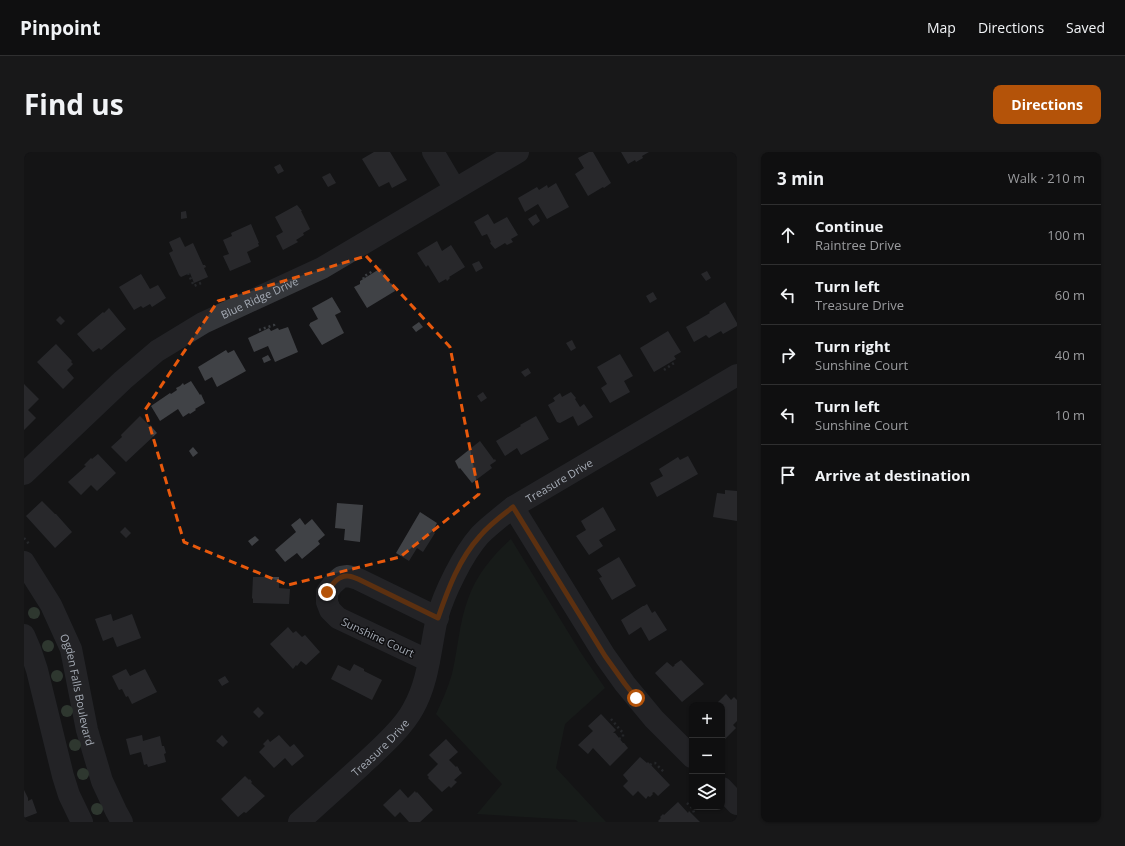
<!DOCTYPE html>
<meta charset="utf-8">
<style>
:root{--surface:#0f0f10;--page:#181819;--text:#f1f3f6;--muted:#9b9c9f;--line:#2f2f30;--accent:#b45309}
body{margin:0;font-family:"Open Sans",sans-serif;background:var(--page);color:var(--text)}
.controls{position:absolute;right:12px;bottom:12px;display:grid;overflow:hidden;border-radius:8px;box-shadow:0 1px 3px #0004}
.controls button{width:36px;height:36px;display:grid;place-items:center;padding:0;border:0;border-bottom:1px solid var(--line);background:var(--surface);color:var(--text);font:20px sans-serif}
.stop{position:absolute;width:12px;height:12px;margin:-9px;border:3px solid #b45309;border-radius:50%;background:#fff}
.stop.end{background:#b45309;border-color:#fff;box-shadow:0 1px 4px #0008}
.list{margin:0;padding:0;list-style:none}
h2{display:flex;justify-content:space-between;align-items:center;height:52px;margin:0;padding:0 16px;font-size:17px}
h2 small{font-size:13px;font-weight:400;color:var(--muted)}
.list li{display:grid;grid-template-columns:26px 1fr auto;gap:12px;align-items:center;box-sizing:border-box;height:60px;padding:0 16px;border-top:1px solid var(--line)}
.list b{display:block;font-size:15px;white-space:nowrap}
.list p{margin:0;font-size:13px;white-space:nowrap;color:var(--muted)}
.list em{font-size:13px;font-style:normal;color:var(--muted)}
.icon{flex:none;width:22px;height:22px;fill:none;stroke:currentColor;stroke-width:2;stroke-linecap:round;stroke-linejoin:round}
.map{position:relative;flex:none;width:713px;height:670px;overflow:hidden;border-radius:8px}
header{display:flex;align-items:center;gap:24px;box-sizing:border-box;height:56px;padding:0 20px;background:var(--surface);border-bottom:1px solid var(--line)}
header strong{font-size:19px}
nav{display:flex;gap:22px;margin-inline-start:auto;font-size:14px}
.intro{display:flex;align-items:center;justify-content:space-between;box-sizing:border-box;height:96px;padding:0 24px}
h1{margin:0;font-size:28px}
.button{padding:10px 18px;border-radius:8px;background:var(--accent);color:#fff;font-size:14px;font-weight:700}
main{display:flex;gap:24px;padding:0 24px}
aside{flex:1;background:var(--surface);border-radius:8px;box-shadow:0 1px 3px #0004}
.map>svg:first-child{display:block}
.green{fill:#1c241d}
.building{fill:#404246}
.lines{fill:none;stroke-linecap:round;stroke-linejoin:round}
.path{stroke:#3b3e42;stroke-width:2.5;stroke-dasharray:2 3;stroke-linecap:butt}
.minor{stroke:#35373b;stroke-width:22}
.tree{fill:#4e624f}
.route{stroke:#b45309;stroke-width:5}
.marked{fill:none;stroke:#e8590c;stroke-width:3;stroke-dasharray:8 5;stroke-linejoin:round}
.labels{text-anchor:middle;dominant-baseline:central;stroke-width:3;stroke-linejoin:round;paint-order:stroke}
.street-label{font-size:11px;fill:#a6acb6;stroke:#0f0f11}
</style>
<header>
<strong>Pinpoint</strong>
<nav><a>Map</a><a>Directions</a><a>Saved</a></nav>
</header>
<div class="intro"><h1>Find us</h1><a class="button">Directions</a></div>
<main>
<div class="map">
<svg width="713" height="670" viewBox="0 0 713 670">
<rect width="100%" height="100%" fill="#141416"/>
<path class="green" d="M487,387L557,501L581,536L541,572L532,616L582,670H554L552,668L453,662L478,632L412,562C418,549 424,536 428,522C434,497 435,471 444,447C452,423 469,403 487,387Z"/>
<path class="building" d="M350,0H366L383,28L368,36L365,30L355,35L338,7Z
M565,0H569L587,31L580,36L579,35L564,44L551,22L560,16L554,6Z
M597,0H625L618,4L619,6L612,10L611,8L604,12Z
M256,12L260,19L254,22L250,15Z
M306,21L312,31L304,35L298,25Z
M532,31L545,55L523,67L514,52L501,60L494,46L513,35L515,38L523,33L524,36Z
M273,53L278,59H277L286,77L279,81L280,83L272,88L274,90L259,98L252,84L259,80L251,65Z
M162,59L163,66L157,67V60Z
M464,62L470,72L483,65L494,83L487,87L489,90L483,93L481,91L471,97L466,91L467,90L463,82L458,84L450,70Z
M512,62L516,69L509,74L504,67Z
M227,72L235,91H234L235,94L223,100L227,110L206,119L199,104L205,102L199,88L208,84L207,81Z
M156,85L161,95L169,91L179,113H181L182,115L180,116L184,125L170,131L166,121L157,125L155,123L145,101L149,99L145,90Z
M413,89L418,99L427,93L441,115L425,125L426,126L423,129L422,127L415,131L404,113L402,115L393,101Z
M455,109L459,116L452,120L448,112Z
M357,116L367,132L368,131L371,139L343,156L330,135L336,132V129Z
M683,119L687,126L682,129L677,122Z
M117,122L126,137L134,133L142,146L128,155L126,152L119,156L117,154L110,158L95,135Z
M629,140L633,147L626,151L622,144Z
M308,145L317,160L311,163L320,181L298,193L285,173L286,172V171L294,167L288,156Z
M701,150L713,171V174L699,182L697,179L685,186L682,183L670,190L662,175L686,161L685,160Z
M85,156L102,177L77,198L75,196L69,200L53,182L79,160L80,161Z
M36,164L41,169L37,173L32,168Z
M395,170L399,175L392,180L388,175Z
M264,175L274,200L251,210L244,194L230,200L224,186L245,176L247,179L254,176L255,178Z
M644,179L657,200L650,204L652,207L630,220L616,196Z
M548,188L552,196L547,199L542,191Z
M32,192L48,209L47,210L49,212L43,218L50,226L39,237L13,210Z
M202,198L204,201L210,198L222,219L193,235L188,225L181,229L174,215Z
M596,202L609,224L600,229L606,240L586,251L577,236L583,232L573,215Z
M244,203L247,208L240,211L238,206Z
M504,216L507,221L501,225L497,220Z
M167,229L176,243L177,242L181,251L171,257L172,258L166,262L165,261L159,265L154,257L136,269L127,254L146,241L147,242L153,238L152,236L156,234L159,231L160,233Z
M0,232L15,247L4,258L12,266L0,278Z
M459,240L463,246L457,250L453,244Z
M547,240L552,246L551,247L556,255L560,252L569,265L554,274L549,264L536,271L533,270L524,253L531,249L529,246L536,241L538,245Z
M116,264L126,274V273L133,281L102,310L87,295L98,285L97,283Z
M512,264L525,287L497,303L493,296L481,304L472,289L497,274L496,273Z
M456,289L470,308L471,307L472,309L466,313L468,316L448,331L436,316L435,317L431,309Z
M169,295L174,301L169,305L165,299Z
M74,302L92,321L73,339L67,333L57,343L44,330L62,314L60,313L67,306L68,307Z
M664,304L674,322L633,345L626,331L639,324L635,317L654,305L656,308Z
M701,338L713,339V369L689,365L693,341L701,342Z
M18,349L31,362H32L48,380L31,396L2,364Z
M313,351L339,353L336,390L320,388L321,377L311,376Z
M579,355L592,378L575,388L579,394L565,403L552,384L562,378L557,369Z
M396,360L413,371L409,379L411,381L399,400L393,396L385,409L372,401Z
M276,366L281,373L288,367L301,383L294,389L296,392L278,407L273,401L261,410L251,398L272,380L267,373Z
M101,375L107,381L102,386L96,380Z
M231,384L235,388L228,394L224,389Z
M595,405L612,434L588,448L575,426L578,425L573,418Z
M229,425H255V436L266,437L265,452L229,451V447L228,446Z
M623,452L628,461L631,459L643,478L625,489L617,475L605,483L597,468L619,454H620Z
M87,462L89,469L108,462L117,486L93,495L89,485L79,489L71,467Z
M264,475L269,481L272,479L278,485L281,483L296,500L282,513L277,509L273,514L272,513L269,517L246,492Z
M657,508L680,532L658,550L631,521L643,510L649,515L651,513H650Z
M330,512L340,517V519L358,528L348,548L307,527L314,513L326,519Z
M102,517L106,524L121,517L133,540L108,552L104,544L102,545L98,537L95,538L88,524Z
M201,524L205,530L198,534L194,528Z
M702,542L707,548L710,545L713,548V569L709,573L712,576L700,588L698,586V553H691Z
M234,555L240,561L235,566L229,560Z
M577,562L592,578L589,581H591L599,591H600L604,596L586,614L569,596L564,602L554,593L569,579L564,574Z
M118,583L119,589L136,584L138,594H140L142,601L140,602L142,610L124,615L123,612L120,613L117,600L106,603L102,587Z
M198,583L204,590L199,595L192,589Z
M255,583L266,595L270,592L280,604L268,614L261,606L250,616L235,600L241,594L239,592L244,587L246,590Z
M422,587L434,600L425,608L432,615L433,614L435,617V618L438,621L430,628L433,630L427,636L425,634L418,640L404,626L405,625L403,623L414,612L405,603Z
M616,605L623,611L624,610L646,633L634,644L630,640L628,641L629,642L626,645L624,644L622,647L614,639L609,644L599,634L604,629L599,623Z
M221,624L225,628L226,627L228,630L227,631L241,644L222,661L220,660L214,665L197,647Z
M376,637L384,646L391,639L392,641L393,640L409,658L396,670H385L376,660L371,665L359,653Z
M0,638L4,646V649L8,647L13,661L0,666Z
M654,650L664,661L665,659L676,670H635L634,669L637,666L636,665L639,662L640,663Z"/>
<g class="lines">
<path class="path" d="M164,121L170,134L177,131
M340,127L339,125L349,119
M235,178L250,173L252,177
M640,218L650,211L648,209
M0,386L5,392
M587,567L599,581V585L595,587
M626,613L629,611H631L641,621
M663,651L669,657L670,661L669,663"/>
<g class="minor">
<path d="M409,0L431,37"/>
<path id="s1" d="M0,322L99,228L133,199L179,171L298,116L494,0"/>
<path d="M489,355L581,504L601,532L630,567L668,605"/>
<path id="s2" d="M0,410L27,453L47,497L63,578L78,629L92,659L98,670"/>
<path d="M0,483L6,497L13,518L39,624L45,643L58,670"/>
<path d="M405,509L314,466L306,458L303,450V440L309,432L317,425L324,424L334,427L414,466"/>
<path d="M698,636L713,652"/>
<path id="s3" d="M275,670C296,651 317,632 338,613C354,598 379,576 389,557C405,529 406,497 413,466C420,441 439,402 456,383C466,373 478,364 489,355L713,223"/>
</g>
</g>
<g class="tree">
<circle cx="10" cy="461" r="6"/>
<circle cx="24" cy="494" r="6"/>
<circle cx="33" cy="524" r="6"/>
<circle cx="43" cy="559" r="6"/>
<circle cx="51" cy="593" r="6"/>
<circle cx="59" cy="622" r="6"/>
<circle cx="73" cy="657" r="6"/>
</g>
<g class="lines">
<path class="route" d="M303,440C308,433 314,423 324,424C327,424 331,426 334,427L414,466C424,437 435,407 456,384C465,373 477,364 489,355L581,504L601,532L612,546"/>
</g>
<path d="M0 0H713V670H0ZM342,104L426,195L455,342L376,405L264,433L160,390L121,258L194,149Z" fill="#141416" fill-opacity=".55" fill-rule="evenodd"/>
<path class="marked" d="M342,104L426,195L455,342L376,405L264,433L160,390L121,258L194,149Z"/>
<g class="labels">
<g class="street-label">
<text stroke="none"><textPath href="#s1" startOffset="297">Blue Ridge Drive</textPath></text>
<text stroke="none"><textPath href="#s3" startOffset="446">Treasure Drive</textPath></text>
<text transform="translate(354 485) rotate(25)">Sunshine Court</text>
<text stroke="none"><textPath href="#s2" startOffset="140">Ogden Falls Boulevard</textPath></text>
<text stroke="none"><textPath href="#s3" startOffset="110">Treasure Drive</textPath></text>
</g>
</g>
</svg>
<div class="controls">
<button>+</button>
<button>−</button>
<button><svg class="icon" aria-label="layers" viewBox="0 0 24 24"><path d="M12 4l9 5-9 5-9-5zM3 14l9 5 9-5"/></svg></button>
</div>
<div class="stop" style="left:612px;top:546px"></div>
<div class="stop end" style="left:303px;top:440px"></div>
</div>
<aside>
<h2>3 min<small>Walk · 210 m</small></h2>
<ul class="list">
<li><svg class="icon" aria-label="ahead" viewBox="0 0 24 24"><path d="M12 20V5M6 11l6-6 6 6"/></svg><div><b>Continue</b><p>Raintree Drive</p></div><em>100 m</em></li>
<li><svg class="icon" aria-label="left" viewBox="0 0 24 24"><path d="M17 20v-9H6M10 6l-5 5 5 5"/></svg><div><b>Turn left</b><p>Treasure Drive</p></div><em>60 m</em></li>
<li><svg class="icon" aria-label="right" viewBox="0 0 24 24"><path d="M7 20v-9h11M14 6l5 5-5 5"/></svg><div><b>Turn right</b><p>Sunshine Court</p></div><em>40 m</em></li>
<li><svg class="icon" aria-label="left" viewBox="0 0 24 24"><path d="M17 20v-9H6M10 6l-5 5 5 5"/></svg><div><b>Turn left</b><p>Sunshine Court</p></div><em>10 m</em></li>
<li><svg class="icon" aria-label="arrive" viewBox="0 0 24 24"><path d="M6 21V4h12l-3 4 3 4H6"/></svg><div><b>Arrive at destination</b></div></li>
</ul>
</aside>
</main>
